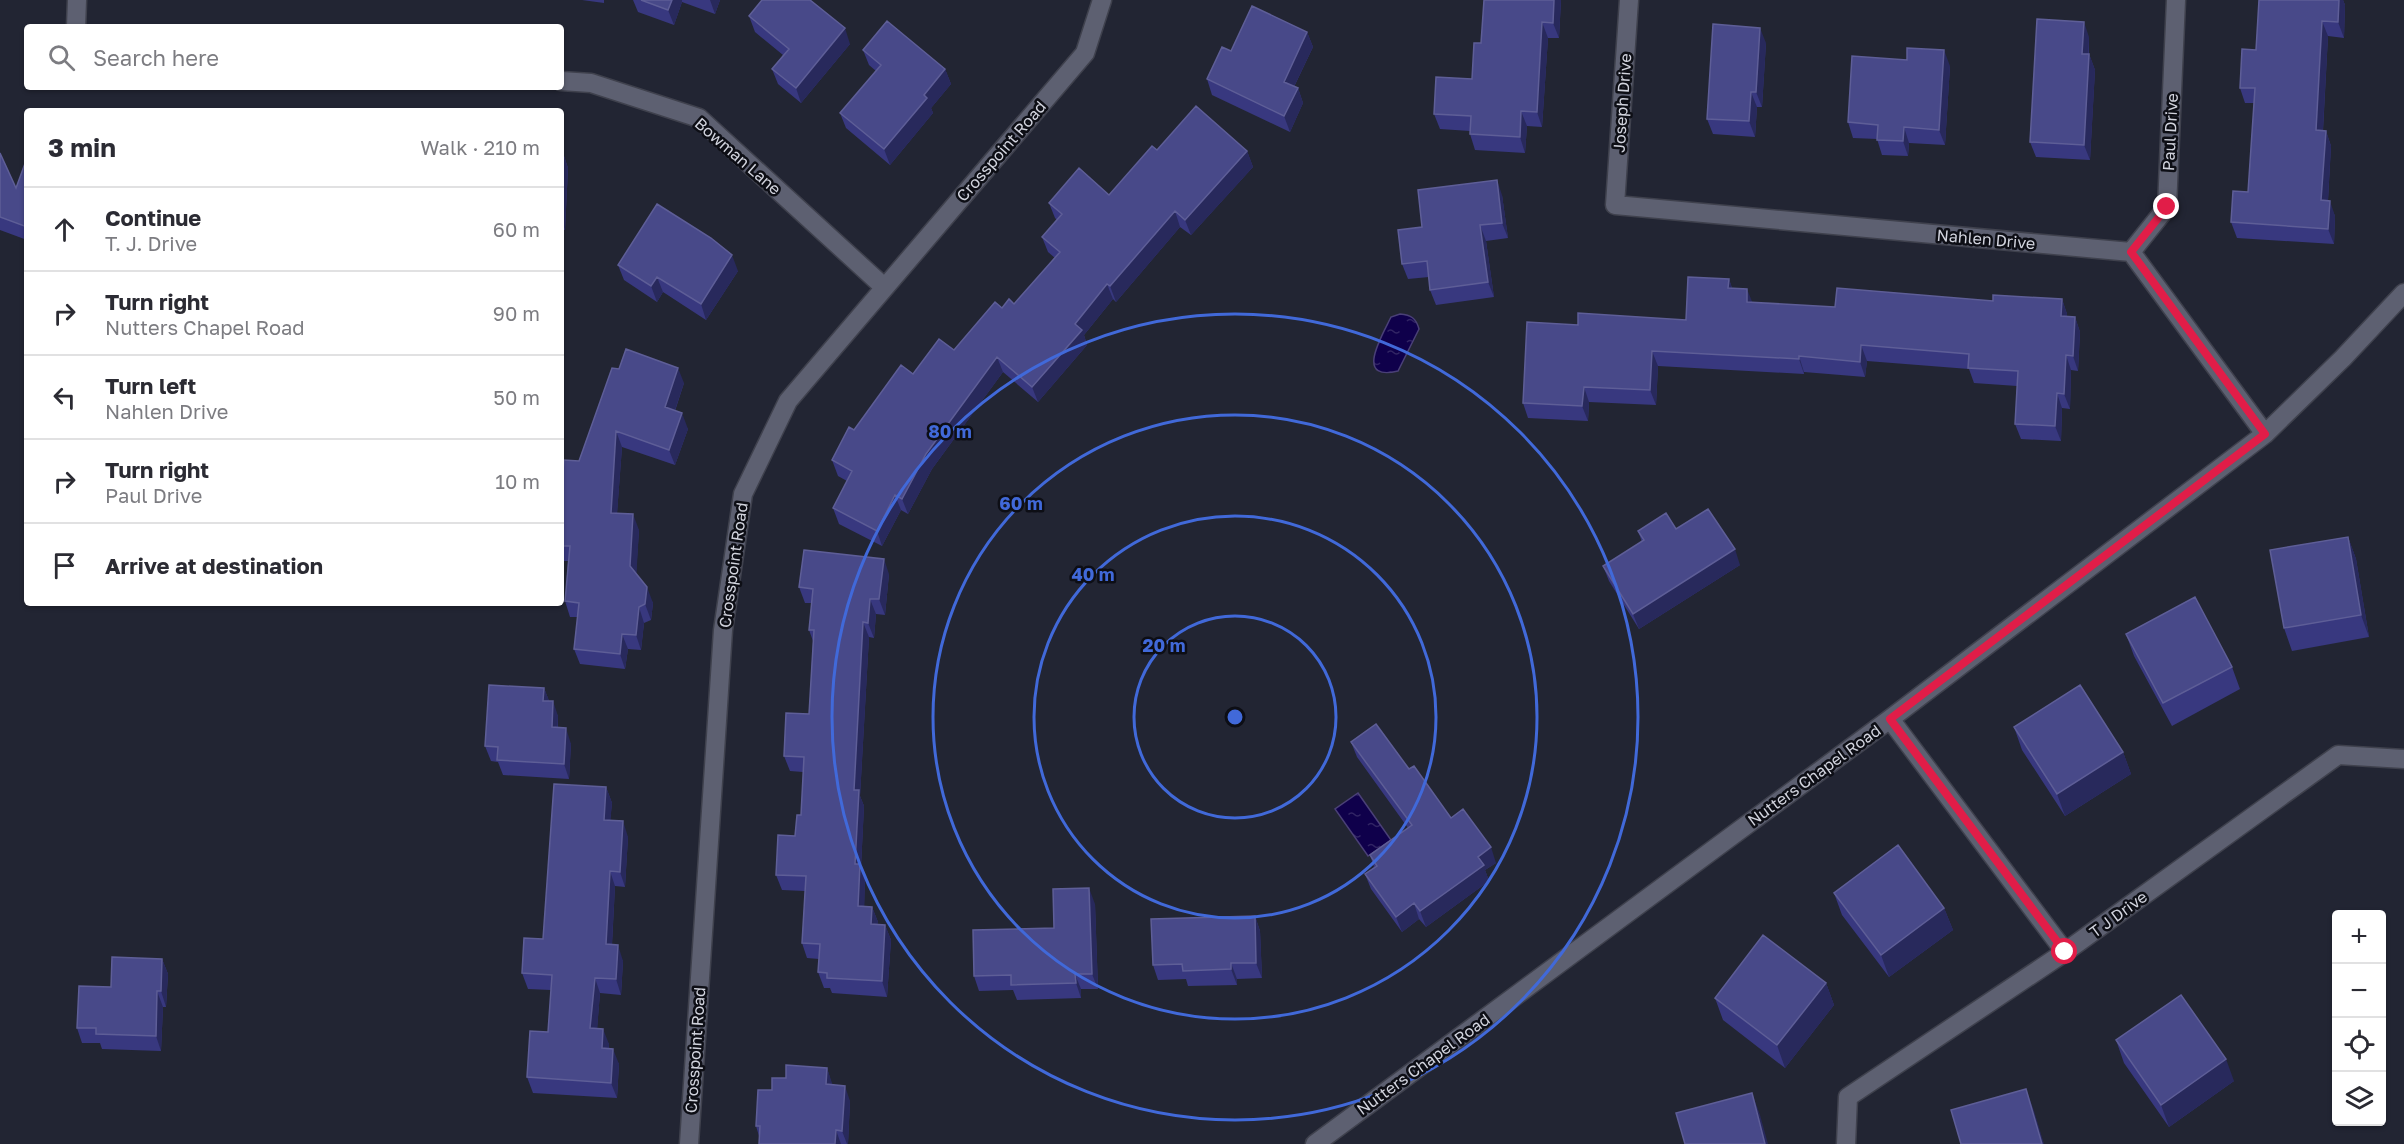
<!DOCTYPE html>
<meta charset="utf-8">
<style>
:root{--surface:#fff;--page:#f2f2f3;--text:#2b2b33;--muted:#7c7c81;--line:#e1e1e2}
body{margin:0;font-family:"Golos Text",sans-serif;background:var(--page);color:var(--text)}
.controls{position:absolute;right:18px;bottom:18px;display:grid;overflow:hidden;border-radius:6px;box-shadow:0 2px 4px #0004}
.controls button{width:54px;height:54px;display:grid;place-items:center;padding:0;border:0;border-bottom:2px solid var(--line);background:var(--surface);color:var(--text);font:30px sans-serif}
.stop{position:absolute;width:18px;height:18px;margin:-14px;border:4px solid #e11d48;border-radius:50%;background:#fff}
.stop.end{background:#e11d48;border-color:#fff;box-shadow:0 2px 6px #0008}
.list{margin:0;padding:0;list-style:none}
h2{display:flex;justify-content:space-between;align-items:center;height:78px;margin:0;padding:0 24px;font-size:26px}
h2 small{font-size:20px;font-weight:400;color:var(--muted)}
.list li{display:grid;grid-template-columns:39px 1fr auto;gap:18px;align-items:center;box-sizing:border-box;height:84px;padding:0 24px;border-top:2px solid var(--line)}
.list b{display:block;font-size:22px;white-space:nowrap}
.list p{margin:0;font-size:20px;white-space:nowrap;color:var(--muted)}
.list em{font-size:20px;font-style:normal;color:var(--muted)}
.icon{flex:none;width:33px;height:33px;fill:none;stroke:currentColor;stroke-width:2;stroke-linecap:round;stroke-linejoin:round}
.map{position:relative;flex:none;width:2404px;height:1144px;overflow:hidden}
.search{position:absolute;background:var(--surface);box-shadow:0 2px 4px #0004;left:24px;top:24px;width:540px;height:66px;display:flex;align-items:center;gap:15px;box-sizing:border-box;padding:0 21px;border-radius:6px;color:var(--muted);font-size:22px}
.panel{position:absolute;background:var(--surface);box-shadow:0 2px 4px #0004;left:24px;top:108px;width:540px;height:498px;border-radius:6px}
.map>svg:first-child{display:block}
.water{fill:url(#water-ripples);stroke:#4a4077;stroke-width:1.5}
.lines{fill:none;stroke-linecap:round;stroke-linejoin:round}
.street-casing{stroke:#3f414d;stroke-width:21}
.street{stroke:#5d6071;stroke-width:18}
.wall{fill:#38387f}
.shaded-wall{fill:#28295c}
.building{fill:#484989;stroke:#5e5e97;stroke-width:1.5}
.route{stroke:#e11d48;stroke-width:8}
.ring{fill:none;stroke:#4169d9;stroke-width:3}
.labels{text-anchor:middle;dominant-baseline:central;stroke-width:5;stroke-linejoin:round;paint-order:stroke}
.street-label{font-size:16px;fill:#d2d4de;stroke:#0d0e15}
.centre{fill:#4169d9;stroke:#0d0e15;stroke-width:3}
.ring-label{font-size:18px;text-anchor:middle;font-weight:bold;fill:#4169d9;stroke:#0d0e15;stroke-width:5;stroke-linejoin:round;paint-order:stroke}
</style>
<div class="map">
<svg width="2404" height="1144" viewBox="0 0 2404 1144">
<defs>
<pattern id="water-ripples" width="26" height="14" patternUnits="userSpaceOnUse" patternTransform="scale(1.5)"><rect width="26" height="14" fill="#0f004b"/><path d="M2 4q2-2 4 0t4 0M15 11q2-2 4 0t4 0" fill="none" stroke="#312464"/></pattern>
</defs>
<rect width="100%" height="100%" fill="#222533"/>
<path class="water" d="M1400,314C1411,315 1416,318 1419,329L1398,371C1353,382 1383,334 1391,317Z
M1358,793L1391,840L1368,856L1335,809Z"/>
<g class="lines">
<g class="street-casing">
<path id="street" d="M1629,0L1615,205L2131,252L2265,434
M76,27L77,0
M561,81L591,83L699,118L884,287
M2131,252L2167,207L2176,0
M1890,719L2065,952
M689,1144L723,630L743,494L788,401L1085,53L1102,0
M1315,1144L1890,719L2265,434L2343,358L2404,293
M1846,1144L1848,1097L2065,952L2338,755L2404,759"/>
</g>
<use href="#street" class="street"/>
</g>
<path class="wall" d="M582,0H604V3Z
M633,0H720L715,14L682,2L674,25L638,12Z
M1484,0H1561L1559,38H1548L1542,127L1527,126L1525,153L1475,150L1470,134V131L1440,129L1434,114L1472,79L1481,43Z
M2259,0H2343L2345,5L2344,38L2328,36L2323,131H2326L2331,146L2328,201L2335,216L2334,244L2237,238L2231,222L2248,192L2254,103H2245L2240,88L2256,50Z
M749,16L850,44L801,103L778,84L772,69L783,55L755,32Z
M1307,32L1313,47L1294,87L1298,88L1303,103L1290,132L1212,95L1207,79Z
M2089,37V54L2095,70L2090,160L2036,157L2030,142Z
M1766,43L1762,107H1757L1755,137L1713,134L1707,119Z
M863,50L945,69L951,84L931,108L933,113L890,165L846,128L840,113L876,71L869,65Z
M1950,66L1945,145L1909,143L1908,156L1882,155L1877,139L1853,138L1848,122Z
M1157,150L1247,151L1253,167L1191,235L1180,227L1116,302L1113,299L1084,335L1087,345L1038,402L1003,372L932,469L908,514L901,510L882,546L839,524L833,508L847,481L838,476L832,460L854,430L913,374L954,350L1002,308L1014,304L1055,258L1048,252L1042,237L1057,220L1055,218L1049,203L1109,195Z
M0,153L16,188L27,158V240L0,230Z
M561,153H563L568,168L565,230L561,229Z
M1502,195L1508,238L1486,241L1494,297L1436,305L1430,290L1429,277L1408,279L1402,264Z
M618,265L738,271L706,320L663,292L657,302L624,280Z
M1729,279L1732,288L1752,303L1835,307L2062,299L2067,314V316L2075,317L2080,332L2078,371L2071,370L2070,409L2062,408L2061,441L2021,439L2015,424L2017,386L1974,383L1969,369L1867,361L1865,377L1804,372V374L1658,366L1656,405L1589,402L1588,421L1528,418L1523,403L1686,320Z
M612,368L684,383L675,411L688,429L675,465L622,447L617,513L639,530L636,574L653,603L651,620L644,623L641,650L628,649L625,669L580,664L574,649L578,617H570L565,601L568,561H562L561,557V493L579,461Z
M1676,529L1740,565L1639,629L1609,581L1603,566L1642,542L1638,531Z
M2348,537L2356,559L2369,637L2292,651L2284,628Z
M889,574L885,615L876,614L874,638L869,637L860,796L864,806L861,867L865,879L864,906L872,907L878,922L877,924L885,925L891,940L887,997L832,993L830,988H824L818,972L819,959L807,958L802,943L805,891L782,890L776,875L795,836L801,815L803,772L790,771L784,756L809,714L813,641L809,630L812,603H805L799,587Z
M2126,634L2232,667L2240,689L2172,726L2134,656Z
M544,688L549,701L558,716V728L571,744L569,779L503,775L498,762L491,761L485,746Z
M2014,727L2123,752L2131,774L2065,816L2022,750Z
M1351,742L1409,769L1451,818L1496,863L1485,870L1489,881L1426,927L1419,919L1402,932L1371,889L1365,874L1374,867L1370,855L1408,828L1357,757Z
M606,787L612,803L610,821L628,837L625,887L615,886L612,945L623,961L621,995L600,993L597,1029L609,1044V1049L619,1064L617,1098L533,1093L527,1077L548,1032L551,990L528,989L522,973L543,939Z
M1834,893L1944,908L1953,930L1889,977L1842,915Z
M1095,904L1098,989H1081V998L1017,1000L1013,990L979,991L974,976Z
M1255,916L1260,931L1262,978L1237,979V985L1188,986L1186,979L1158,980L1153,965Z
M162,959L168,974L166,1007H163L161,1051L102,1049L100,1043H82L77,1028L111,987Z
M1826,983L1834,1005L1785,1068L1723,1020L1715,998Z
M2116,1040L2234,1081L2169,1127L2124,1063Z
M827,1068L832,1085L850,1101L848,1144H759V1136L756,1126L772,1090L786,1078Z"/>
<path class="shaded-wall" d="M672,0H682V2L674,25L668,10Z
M710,0H720L715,14Z
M1554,0H1561L1559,38L1553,23Z
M2339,0H2343L2345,5L2344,38L2338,22Z
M2322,21L2328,36L2322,145L2316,130Z
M1542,22L1548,38L1542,127L1537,112Z
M2084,22L2089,37L2088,69L2082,54Z
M845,28L850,44L801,103L796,88Z
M1760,28L1766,43L1762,107L1756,92Z
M1307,32L1313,47L1289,97L1284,82Z
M1944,50L1950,66L1945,145L1939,130Z
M2089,54L2095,70L2090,160L2084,145Z
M945,69L951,84L931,108L933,113L890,165L884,149L924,95Z
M1298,88L1303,103L1290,132L1284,116Z
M1751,92L1757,107L1755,137L1749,121Z
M1521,111L1527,126L1525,153L1520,137Z
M1904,127L1909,143L1908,156L1903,141Z
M2326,131L2331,146L2327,216L2321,200Z
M1247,151L1253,167L1191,235L1185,220Z
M563,153L568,168L565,230L561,218V190Z
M1497,180L1502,195L1508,238L1502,223Z
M2330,201L2335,216L2334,244L2328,229Z
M1175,211L1180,227L1116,302L1110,286Z
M1480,225L1486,241L1494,297L1488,282Z
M732,255L738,271L706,320L701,304Z
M657,277L663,292L657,302L651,286Z
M1729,279L1734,294L1728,288Z
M1107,284L1113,299L1084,335L1087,345L1038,402L1032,387L1075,324Z
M1747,289L1753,304L1747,302Z
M2062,299L2067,314L2066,331L2061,316Z
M2075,317L2080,332L2078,371L2073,356Z
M1861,345L1867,361L1865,377L1860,362Z
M1652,351L1658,366L1656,405L1650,390Z
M2066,355L2071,370L2070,409L2064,394Z
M1799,356L1804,372V374L1799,359Z
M997,357L1003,372L932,469L908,514L902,499L926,454Z
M678,368L684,383L671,422L665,407Z
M1584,387L1589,402L1588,421L1582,406Z
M2057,393L2062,408L2061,441L2055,426Z
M682,413L688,429L675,465L669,450Z
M616,431L622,447L616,528L611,513Z
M895,495L901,510L882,546L877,531Z
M633,514L639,530L636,582L630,566Z
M2348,537L2356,559L2369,637L2361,615Z
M1735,549L1740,565L1639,629L1633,614Z
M884,559L889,574L885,615L879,599Z
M647,587L653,603L651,620L645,604Z
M870,599L876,614L874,638L868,623Z
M639,607L644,623L641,650L636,635Z
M863,622L869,637L860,796L864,806L861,867L865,879L864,921L858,906L855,864L854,790Z
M622,634L628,649L625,669L620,654Z
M544,688L550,703L543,701Z
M553,701L558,716L557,743L552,727Z
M566,728L571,744L569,779L564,764Z
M2123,752L2131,774L2065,816L2057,794Z
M606,787L612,803L609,835L604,820Z
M623,821L628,837L625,887L620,872Z
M1491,847L1496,863L1485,870L1489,881L1426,927L1420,911L1478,857Z
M610,871L615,886L611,960L606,944Z
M1089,888L1095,904L1098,989L1092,974Z
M1414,903L1419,919L1402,932L1396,917Z
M872,907L878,922L876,939L871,924Z
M1944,908L1953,930L1889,977L1881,955Z
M1255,916L1260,931L1262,978L1256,963Z
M885,925L891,940L887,997L882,981Z
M618,945L623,961L621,995L616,979Z
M162,959L168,974L166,1007L161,991Z
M1231,963L1237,979V985L1231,969Z
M1075,974L1081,989V998L1076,983Z
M595,978L600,993L596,1043L590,1028Z
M1826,983L1834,1005L1785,1068L1777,1045Z
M157,991L163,1007L161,1051L156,1036Z
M603,1029L609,1044L608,1063L602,1048Z
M613,1049L619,1064L617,1098L611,1083Z
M2226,1059L2234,1081L2169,1127L2161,1105Z
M827,1068L832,1083L831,1100L826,1084Z
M845,1086L850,1101L848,1144H847L842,1131Z
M2026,1089L2034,1111L2044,1144H2042Z
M1752,1093L1760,1115L1768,1144H1765Z
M836,1130L841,1144H835Z"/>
<path class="building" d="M641,0H672L668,10Z
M762,0H810L845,28L796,88L772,69L789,49L749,16Z
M1484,0H1554L1553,23L1542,22L1537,112L1521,111L1520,137L1470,134L1471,116L1434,114L1436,77L1472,79L1474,43H1481Z
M2259,0H2339L2338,22L2322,21L2316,130L2326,131L2321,200L2330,201L2328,229L2231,222L2233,191L2248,192L2255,88H2240L2242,49L2256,50Z
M1252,6L1307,32L1284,82L1298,88L1284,116L1207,79L1222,47L1231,51Z
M2037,19L2084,22L2082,54H2089L2084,145L2030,142Z
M887,21L945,69L924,95L927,98L884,149L840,113L881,65L863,50Z
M1713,24L1760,28L1756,92H1751L1749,121L1707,119Z
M1907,48L1944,50L1939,130L1904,127L1903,141L1877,140L1878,125L1848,122L1852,56L1907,60Z
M1196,106L1247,151L1185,220L1175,211L1110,286L1107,284L1075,324L1082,330L1032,387L997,357L926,454L902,499L895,495L877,531L833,508L852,471L832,460L849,427L854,430L901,365L913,374L939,339L954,350L995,302L1002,308L1009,299L1014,304L1060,252L1042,237L1062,214L1049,203L1079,168L1109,195L1152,146L1157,150Z
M0,153L16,188L27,158V227L0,217Z
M561,153H563L561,190Z
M1497,180L1502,223L1480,225L1488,282L1430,290L1427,261L1402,264L1398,230L1422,227L1418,190Z
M657,204L711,238L732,255L701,304L657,277L651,286L618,265Z
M1688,277L1729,279L1728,288L1747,289V302L1835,307L1837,288L1993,301V295L2062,299L2061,316L2075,317L2073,356L2066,355L2064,394L2057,393L2055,426L2015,424L2018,371L1968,368L1969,354L1861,345L1860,362L1799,356V359L1652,351L1650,390L1584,387L1582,406L1523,403L1527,322L1578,325V313L1686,320Z
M626,349L678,368L665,407L682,413L669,450L616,431L611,513L633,514L630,566L647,587L645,604L639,607L636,635L622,634L620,654L574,649L579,603L565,601L570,546H561V493L564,460L579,461L612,368L619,369Z
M1708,509L1735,549L1633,614L1603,566L1644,540L1638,531L1666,513L1676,529Z
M2348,537L2361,615L2284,628L2270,550Z
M804,550L884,559L879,599H870L868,623L863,622L854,790H859L855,864H860L858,906L872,907L871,924L885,925L882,981L827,978V973L818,972L820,944L802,943L806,876L776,875L778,835L795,836L797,815H801L804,757L784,756L786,713L809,714L814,630H809L813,589L799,587Z
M2195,597L2232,667L2163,703L2126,634Z
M489,685L544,688L543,701H553L552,727L566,728L564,764L497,760L498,747L485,746Z
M2080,685L2123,752L2057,794L2014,727Z
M1376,724L1409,769L1414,766L1451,818L1463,809L1491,847L1478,857L1484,865L1420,911L1414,903L1396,917L1365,874L1377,866L1370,855L1412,825L1351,742Z
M554,784L606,787L604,820L623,821L620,872L610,871L606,944L618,945L616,979L595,978L590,1028L603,1029L602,1048L613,1049L611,1083L527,1077L530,1031L548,1032L552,975L522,973L524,938L543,939Z
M1898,845L1944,908L1881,955L1834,893Z
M1089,888L1092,974H1075L1076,983L1011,985V975L974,976L973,930L1054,928L1053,889Z
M1255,916L1256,963H1231V969L1183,971L1182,964L1153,965L1151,919Z
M1763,935L1826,983L1777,1045L1715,998Z
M112,957L162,959L161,991H157L156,1036L96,1034V1028H77L79,986L111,987Z
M2181,995L2226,1059L2161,1105L2116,1040Z
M786,1065L827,1068L826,1084L845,1086L842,1131L836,1130L835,1144H759L760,1126H756L758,1090H772V1078H786Z
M2026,1089L2042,1144H1961L1951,1110Z
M1752,1093L1765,1144H1685L1676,1113Z"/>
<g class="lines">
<path class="route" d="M2065,952L1890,719L2265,434L2131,252L2167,207"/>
</g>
<g class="ring">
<circle cx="1235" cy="717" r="101"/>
<circle cx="1235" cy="717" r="201"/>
<circle cx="1235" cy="717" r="302"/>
<circle cx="1235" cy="717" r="403"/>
</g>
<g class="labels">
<g class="street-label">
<text transform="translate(1622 103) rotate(-86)">Joseph Drive</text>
<text transform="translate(2170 132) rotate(-87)">Paul Drive</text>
<text transform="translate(1001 151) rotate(-49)">Crosspoint Road</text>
<text transform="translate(738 156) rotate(41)">Bowman Lane</text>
<text transform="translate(1986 239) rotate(5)">Nahlen Drive</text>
<text transform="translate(733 565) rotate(-82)">Crosspoint Road</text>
<text transform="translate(1814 775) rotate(-36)">Nutters Chapel Road</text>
<text transform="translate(2118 914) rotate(-36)">T J Drive</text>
<text transform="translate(695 1050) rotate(-86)">Crosspoint Road</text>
<text transform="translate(1423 1064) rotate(-36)">Nutters Chapel Road</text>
</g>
</g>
<circle cx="1235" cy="717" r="9" class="centre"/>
<g class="ring-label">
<text x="950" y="438">80 m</text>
<text x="1021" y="510">60 m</text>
<text x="1093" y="581">40 m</text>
<text x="1164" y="652">20 m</text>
</g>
</svg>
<div class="controls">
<button>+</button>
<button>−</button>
<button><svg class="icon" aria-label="locate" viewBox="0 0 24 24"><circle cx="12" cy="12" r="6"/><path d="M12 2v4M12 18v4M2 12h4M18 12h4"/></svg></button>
<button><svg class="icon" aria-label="layers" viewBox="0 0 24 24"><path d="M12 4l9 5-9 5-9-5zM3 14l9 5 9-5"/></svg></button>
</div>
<div class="stop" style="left:2065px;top:952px"></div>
<div class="stop end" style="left:2167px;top:207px"></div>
<div class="search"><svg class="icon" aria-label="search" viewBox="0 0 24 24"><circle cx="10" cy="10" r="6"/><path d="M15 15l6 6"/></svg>Search here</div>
<section class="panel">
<h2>3 min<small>Walk · 210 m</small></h2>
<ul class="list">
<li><svg class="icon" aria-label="ahead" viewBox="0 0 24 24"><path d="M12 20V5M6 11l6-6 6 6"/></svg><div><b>Continue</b><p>T. J. Drive</p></div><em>60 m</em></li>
<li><svg class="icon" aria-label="right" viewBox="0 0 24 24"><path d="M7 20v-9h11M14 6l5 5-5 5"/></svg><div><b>Turn right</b><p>Nutters Chapel Road</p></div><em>90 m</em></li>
<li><svg class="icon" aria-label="left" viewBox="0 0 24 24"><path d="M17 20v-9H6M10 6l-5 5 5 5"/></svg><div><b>Turn left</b><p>Nahlen Drive</p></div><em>50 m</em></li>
<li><svg class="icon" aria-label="right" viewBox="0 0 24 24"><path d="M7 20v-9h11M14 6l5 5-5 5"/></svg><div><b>Turn right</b><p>Paul Drive</p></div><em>10 m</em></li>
<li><svg class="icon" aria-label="arrive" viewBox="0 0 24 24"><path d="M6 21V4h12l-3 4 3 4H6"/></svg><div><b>Arrive at destination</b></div></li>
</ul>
</section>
</div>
